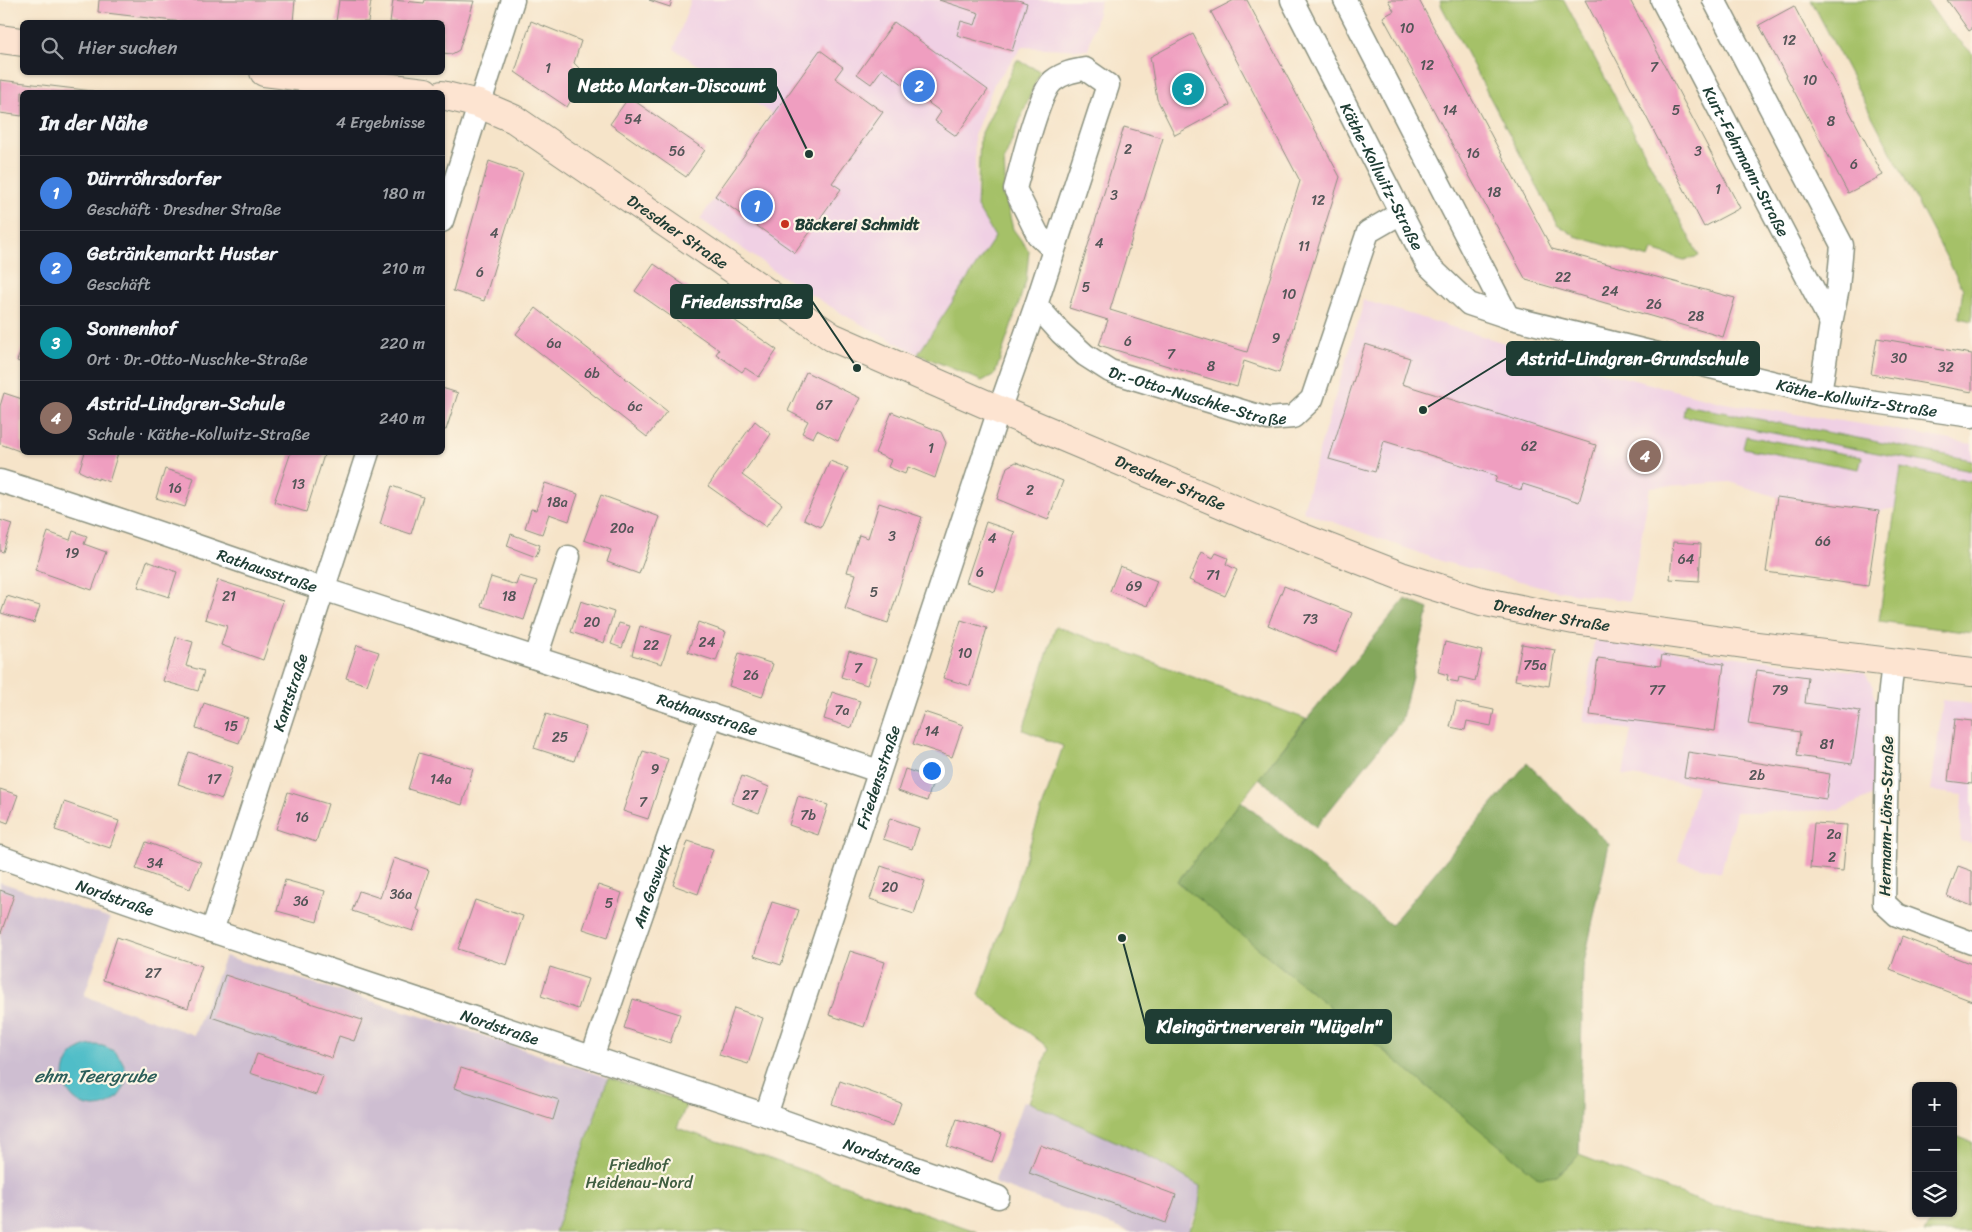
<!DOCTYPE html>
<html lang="de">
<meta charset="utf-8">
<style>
:root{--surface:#171b24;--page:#20242c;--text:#f1f3f6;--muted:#9ea1a6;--line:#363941;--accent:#c8321e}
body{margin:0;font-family:Sriracha,sans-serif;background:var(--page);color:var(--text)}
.controls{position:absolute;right:15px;bottom:15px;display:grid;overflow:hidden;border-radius:8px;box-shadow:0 1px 4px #0004}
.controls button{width:45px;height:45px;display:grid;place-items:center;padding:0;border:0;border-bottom:1px solid var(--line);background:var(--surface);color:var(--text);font:25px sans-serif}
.you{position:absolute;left:931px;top:770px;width:18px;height:18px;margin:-12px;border:4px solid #fff;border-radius:50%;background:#1a73e8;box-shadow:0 0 0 8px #1a73e833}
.badge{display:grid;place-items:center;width:32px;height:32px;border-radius:50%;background:var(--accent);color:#fff;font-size:16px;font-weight:700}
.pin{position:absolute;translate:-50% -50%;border:2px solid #fff;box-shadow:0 1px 5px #0006}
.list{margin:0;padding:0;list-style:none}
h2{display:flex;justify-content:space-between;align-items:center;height:65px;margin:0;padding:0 20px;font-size:21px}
h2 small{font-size:16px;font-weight:400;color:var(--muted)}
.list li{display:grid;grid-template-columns:32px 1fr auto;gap:15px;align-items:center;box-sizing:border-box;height:75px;padding:0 20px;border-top:1px solid var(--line)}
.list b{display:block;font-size:19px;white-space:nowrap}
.list p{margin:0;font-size:16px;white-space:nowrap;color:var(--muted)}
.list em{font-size:16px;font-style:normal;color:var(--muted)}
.icon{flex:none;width:28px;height:28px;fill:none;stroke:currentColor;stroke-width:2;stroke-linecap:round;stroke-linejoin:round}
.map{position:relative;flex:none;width:1972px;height:1232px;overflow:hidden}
.search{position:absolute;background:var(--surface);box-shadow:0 1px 4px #0004;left:20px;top:20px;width:425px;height:55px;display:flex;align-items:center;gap:12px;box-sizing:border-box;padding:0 18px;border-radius:8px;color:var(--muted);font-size:19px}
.panel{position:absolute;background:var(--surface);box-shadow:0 1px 4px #0004;left:20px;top:90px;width:425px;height:365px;border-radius:8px}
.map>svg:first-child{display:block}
.built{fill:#f0d0e4}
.industrial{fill:#cebed1}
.green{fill:#a5c167;stroke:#627f4e}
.forest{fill:#84a75c;stroke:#527248}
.water{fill:#50bdc8;stroke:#387d7e}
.building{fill:#ef9ec0}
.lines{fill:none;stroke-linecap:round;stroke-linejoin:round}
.street-casing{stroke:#8a907e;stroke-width:25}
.secondary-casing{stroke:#8a907e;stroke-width:30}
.street{stroke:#fff;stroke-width:22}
.secondary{stroke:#fde4d1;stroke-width:28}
.poi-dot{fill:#c8321e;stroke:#fcf5e5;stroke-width:2}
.labels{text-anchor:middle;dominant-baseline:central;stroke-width:4.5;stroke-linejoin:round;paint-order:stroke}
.number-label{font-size:14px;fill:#535557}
.street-label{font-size:16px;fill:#1f3d34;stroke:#fcf5e5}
.poi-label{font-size:16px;font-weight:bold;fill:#1f3d34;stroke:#fcf5e5;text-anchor:start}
.park-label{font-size:16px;fill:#405e41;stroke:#fcf5e5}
.water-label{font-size:18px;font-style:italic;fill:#2b5d59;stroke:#fcf5e5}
.leader{fill:none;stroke:#1f3d34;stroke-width:2}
.callout-dot{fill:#1f3d34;stroke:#fcf5e5;stroke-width:2}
.callout{fill:#1f3d34;stroke:#1f3d34;stroke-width:2}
.callout-label{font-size:18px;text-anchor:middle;font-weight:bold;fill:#fff}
</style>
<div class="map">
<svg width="1972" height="1232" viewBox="0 0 1972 1232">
<rect width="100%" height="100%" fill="#fcf5e5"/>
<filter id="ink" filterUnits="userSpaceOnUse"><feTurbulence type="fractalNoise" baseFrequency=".02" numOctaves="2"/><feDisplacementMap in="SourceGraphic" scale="10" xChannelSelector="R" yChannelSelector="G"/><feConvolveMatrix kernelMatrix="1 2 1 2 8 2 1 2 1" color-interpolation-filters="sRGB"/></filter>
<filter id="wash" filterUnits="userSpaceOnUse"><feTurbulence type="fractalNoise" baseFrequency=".0096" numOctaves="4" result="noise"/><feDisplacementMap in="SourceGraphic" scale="20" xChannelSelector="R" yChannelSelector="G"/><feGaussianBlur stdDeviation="1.12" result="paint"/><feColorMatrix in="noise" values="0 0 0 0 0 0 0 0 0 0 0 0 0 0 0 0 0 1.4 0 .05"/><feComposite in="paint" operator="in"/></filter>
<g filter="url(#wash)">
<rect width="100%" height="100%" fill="#f6e4c9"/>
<path class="built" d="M691,0H1101L1088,50L1022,47L994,84L974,136L977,207L995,237L918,354L846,316L786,279L700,219L772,114L674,49Z
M1363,300L1584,367L1724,403L1886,428L1972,444V482L1901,469L1895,508L1879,511L1777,497L1730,482L1650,487L1630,601L1560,591L1444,562L1303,511L1322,440L1361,312Z
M1594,640L1864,672L1873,687L1878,717L1874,795L1840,810L1736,812L1721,872L1678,861L1697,785L1623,775L1631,730L1583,722Z
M1943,700L1972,704V843L1960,841L1962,795L1931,791Z"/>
<path class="industrial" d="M0,882L110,919L84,996L194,1035L225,956L469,1031L608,1078L555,1232H0Z
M1023,1101L1029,1102L1150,1157L1200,1186V1205L1189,1229L1186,1232H1130L994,1183Z"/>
<path class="green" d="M1440,0H1564L1699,256L1684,260L1652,250L1649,258L1575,236L1557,224L1442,7Z
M1811,0H1926L1943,24L1972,53V321L1959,318L1963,289Z
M1017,60L1040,71L1004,160L1006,200L1013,229L1029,251L1026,281L995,374L982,381L918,354L995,237L977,207L980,137Z
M1685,405L1972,460V471L1683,416Z
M1746,436L1862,457L1859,469L1743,448Z
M1901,468L1972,482V633L1879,621Z
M1056,626L1306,719L1177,882L1557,1176L1579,1155L1712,1206L1885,1232H1186C1199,1222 1200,1200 1200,1186L1150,1157L1029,1102L1049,1048L979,995L1063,746L1023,730Z
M608,1078L687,1103L677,1128L756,1154L978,1232H555Z
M1953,1135L1972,1142V1232H1924L1930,1223L1933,1213H1953Z"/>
<path class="forest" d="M1405,599L1429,609L1401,721L1316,827L1259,778Z
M1527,763L1609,844L1583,968L1579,1155L1557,1176L1539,1178L1177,882L1241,801L1391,925Z"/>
<path class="water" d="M64 1076a31 31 0 1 1 62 0a31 31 0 1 1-62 0Z"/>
<g id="blocks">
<path class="building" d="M99,0H295L293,22H182L98,12Z
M339,0L371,1L368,22H336Z
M393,0L424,3L425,0L474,1L459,50L452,54L442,53V22H390Z
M649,0H672L670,7Z
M939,0H1018L1027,3L1012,51L957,35L961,21L975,25L979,13Z
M1234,0H1247L1340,177L1279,373L1244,361L1237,387L1099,345L1108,320L1069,308L1124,127L1163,138L1110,310L1247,352L1300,181L1211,12Z
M1388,0H1419L1552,249L1735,298L1723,337L1526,280L1383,17L1394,11Z
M1585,0H1630L1740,208L1704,227Z
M1947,0H1972V29L1969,31Z
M1794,6L1883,175L1848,193L1759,25Z
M531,21L581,41L574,63L586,75L567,107L515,72Z
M894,22L988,90L956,136L935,121L941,112L882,69L871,84L857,74Z
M1193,34L1230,105L1175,135L1157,99L1150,57Z
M820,50L843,67L835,78L883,112L832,183L841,189L795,253L715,196Z
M0,80L93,91L92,92H22V116L0,113Z
M629,97L705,150L686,177L610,124Z
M489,161L523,173L484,301L453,291Z
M654,264L777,350L759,377L745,368L742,372L716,354L719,350L635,291Z
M536,308L667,411L647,437L516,334Z
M1877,338L1972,354V392L1871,374Z
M1365,344L1410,358L1402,384L1596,445L1579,502L1523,484L1521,490L1495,482L1497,476L1384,441L1375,472L1329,459Z
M22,348V363L17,361Z
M806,372L860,398L838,441L817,430L813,438L802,433L808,421L788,411Z
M442,388L458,393L446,430L442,429Z
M4,393L22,399V452L0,444V406Z
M892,412L941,432L946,443L935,478L908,467L905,474L888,467L891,460L875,453Z
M755,421L771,434L742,475L782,504L766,527L708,486Z
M85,452L118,453L109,482L98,478V480L79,471Z
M291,452H325L306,512L274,502Z
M830,461L848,468L821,527L804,519Z
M1016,462L1063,481L1048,520L997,499L1007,467Z
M165,469L194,478L185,507L156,498Z
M545,483L578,494L569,521L549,514L542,534L525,528L531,509L536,510Z
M392,486L423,497L411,534L380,524Z
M601,495L660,517L639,574L607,562L611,550L584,540Z
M1777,497L1879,511L1868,586L1766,572Z
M879,503L922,517L888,623L845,609L856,574L847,572L853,553L859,535L868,538Z
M0,520L12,524L3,552L0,551Z
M986,522L1015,532L995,592L966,582Z
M73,531L87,536L84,544L106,552L92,590L35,570L48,532L70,540Z
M511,534L540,545L536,557L507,546Z
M1673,542L1701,544L1699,581L1670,579Z
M1202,552L1213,558L1216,553L1228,558L1226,564L1237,570L1225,596L1189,580Z
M147,561L177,572L169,597L138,587Z
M1120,566L1157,581L1147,606L1110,591Z
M519,576L537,581L524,620L481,606L491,577L516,585Z
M218,580L283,601L263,660L221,645L227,626L205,619Z
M1284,586L1352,613L1336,653L1268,625Z
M7,596L40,606L34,623L1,613Z
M581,601L614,612L604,643L571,632Z
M961,620L987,628L970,686L943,678Z
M698,622L726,632L716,661L688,652Z
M619,623L630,626L622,648L611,644Z
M640,626L671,635L662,664L632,655Z
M176,637L193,642L186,666L204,671L198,691L163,681Z
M1445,642L1482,651L1475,681L1459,677L1458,682L1447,680L1448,675L1438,672Z
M1522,644L1555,650L1549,686L1515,680Z
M357,645L379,652L367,685L346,678Z
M849,651L876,659L867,685L841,677Z
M739,653L773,664L762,697L729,686Z
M1662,655L1724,664L1715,731L1590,715L1598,658L1660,666Z
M1757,670L1808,677L1805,703L1860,711L1852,764L1797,756L1800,732L1748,724Z
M832,692L860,701L852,728L824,719Z
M1456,702L1494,710L1491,726L1467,721L1465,730L1450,727Z
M204,703L248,718L239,743L196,728Z
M924,712L963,725L952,757L913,744Z
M546,714L586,727L574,761L534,748Z
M1955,719L1972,721V784L1948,781Z
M643,751L668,759L648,819L623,811Z
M189,752L233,767L222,799L178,784Z
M1688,752L1830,774L1826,799L1684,777Z
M419,753L473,769L462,805L408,789Z
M905,769L934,779L927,801L898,791Z
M742,776L769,787L759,813L731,803Z
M0,789L18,795L8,823L0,820Z
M288,792L328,804L316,842L276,829Z
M798,796L828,805L818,835L789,825Z
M64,802L119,821L110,848L55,830Z
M890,818L919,828L912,849L883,839Z
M1814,823L1847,825L1843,871L1810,868Z
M688,841L713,849L698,894L673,885Z
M146,842L201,862L190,889L136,869Z
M394,858L429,870L416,909L420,911L413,931L352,911L359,891L380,898Z
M881,866L925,881L914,914L870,899Z
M1958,866L1972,871V906L1947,896Z
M285,880L325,891L317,922L277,911Z
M598,885L622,893L608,937L583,929Z
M0,890L14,895L0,936Z
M475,900L523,916L507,965L458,949Z
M772,902L799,910L781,965L754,956Z
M117,937L202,966L188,1008L103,980Z
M1902,937L1972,964V1001L1890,970Z
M850,951L885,962L864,1027L829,1015Z
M550,967L588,979L578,1009L541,996Z
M225,975L362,1020L354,1041L339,1036L332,1058L211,1017Z
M633,999L680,1014L670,1043L624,1028Z
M734,1008L763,1018L748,1064L719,1055Z
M257,1054L323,1076L316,1095L250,1073Z
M461,1068L559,1100L553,1120L454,1088Z
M840,1081L901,1103L893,1126L832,1104Z
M957,1119L1002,1134L992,1162L947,1146Z
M1040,1145L1176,1195L1166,1223L1029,1173Z"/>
</g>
</g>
<g filter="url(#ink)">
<use href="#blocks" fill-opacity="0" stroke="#8a907e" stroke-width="1"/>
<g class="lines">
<g class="street-casing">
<g id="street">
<path id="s1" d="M1292,0L1427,264L1469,304L1508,317L1820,394L1972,416"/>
<path d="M1345,0L1508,317"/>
<path id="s2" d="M1662,0L1831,323L1838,288L1842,245L1714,0"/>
<path d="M442,221L513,0"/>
<path d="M1036,305L1108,85L1085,69C1073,71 1063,73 1053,81C1038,94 1021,167 1015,189L1038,235L1054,250"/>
<path d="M1820,394L1831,323"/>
<path id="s3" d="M0,481C110,514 217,554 326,590C511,650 695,709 878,771"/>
<path d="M536,657L569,557"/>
<path d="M1893,662L1888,708L1884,903L1897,915L1972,943"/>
<path id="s4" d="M0,857L212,931L766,1115L998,1197"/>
<path id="s5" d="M212,931L368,452"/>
<path id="s6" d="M592,1057L711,715"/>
<path id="s7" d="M766,1115L999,410L1036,305L1061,333L1085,355L1110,371L1268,419L1293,417L1312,399L1368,232L1401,213"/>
</g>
</g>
<g class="secondary-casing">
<g id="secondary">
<path d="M0,39L22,42"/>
<path d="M264,72L425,92"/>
<path id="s8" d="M442,95L479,104L514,119L832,337L999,410L1293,534L1401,576L1481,601L1574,620L1758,646L1972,672"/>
</g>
</g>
<use href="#street" class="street"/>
<use href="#secondary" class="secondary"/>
</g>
</g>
<circle class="poi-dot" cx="785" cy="224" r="5"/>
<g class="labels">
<g class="number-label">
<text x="1407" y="28">10</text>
<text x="1789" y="40">12</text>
<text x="1427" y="65">12</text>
<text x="1654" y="67">7</text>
<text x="548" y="68">1</text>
<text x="1810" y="80">10</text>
<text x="1450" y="110">14</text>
<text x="1676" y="110">5</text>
<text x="633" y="119">54</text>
<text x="1831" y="121">8</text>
<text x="1128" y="149">2</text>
<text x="677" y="151">56</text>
<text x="1698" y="151">3</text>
<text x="1473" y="153">16</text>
<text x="1854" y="164">6</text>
<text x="1718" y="189">1</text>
<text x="1494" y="192">18</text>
<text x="1114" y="195">3</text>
<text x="1318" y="200">12</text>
<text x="494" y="233">4</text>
<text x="1099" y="243">4</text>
<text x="1304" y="246">11</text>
<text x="480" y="272">6</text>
<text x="1563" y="277">22</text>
<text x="1086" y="287">5</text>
<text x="1610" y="291">24</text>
<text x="1289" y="294">10</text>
<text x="1654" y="304">26</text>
<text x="1696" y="316">28</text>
<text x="1276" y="338">9</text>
<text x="1128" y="341">6</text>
<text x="554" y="343">6a</text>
<text x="1171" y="354">7</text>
<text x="1899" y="358">30</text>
<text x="1211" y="366">8</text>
<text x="1946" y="367">32</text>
<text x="592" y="373">6b</text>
<text x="824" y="405">67</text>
<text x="635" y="406">6c</text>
<text x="1529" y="446">62</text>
<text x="931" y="448">1</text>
<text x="298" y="484">13</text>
<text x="175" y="488">16</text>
<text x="1030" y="490">2</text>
<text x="557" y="502">18a</text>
<text x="622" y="528">20a</text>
<text x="892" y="536">3</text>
<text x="992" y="538">4</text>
<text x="1823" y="541">66</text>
<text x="72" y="553">19</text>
<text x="1686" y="559">64</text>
<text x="980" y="572">6</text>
<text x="1213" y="575">71</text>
<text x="1134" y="586">69</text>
<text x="874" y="592">5</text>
<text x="229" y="596">21</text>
<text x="509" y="596">18</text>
<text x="1310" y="619">73</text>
<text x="592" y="622">20</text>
<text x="707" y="642">24</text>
<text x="651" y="645">22</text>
<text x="965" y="653">10</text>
<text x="1535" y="665">75a</text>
<text x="858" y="668">7</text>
<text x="751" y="675">26</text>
<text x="1657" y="690">77</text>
<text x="1780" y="690">79</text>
<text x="842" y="710">7a</text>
<text x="231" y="726">15</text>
<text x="932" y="731">14</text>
<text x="560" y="737">25</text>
<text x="1827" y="744">81</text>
<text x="655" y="769">9</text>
<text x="1757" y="775">2b</text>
<text x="214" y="779">17</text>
<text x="441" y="779">14a</text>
<text x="750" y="795">27</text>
<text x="643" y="802">7</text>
<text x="808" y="815">7b</text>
<text x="302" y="817">16</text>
<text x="1834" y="834">2a</text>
<text x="1832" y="857">2</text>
<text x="155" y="863">34</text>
<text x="890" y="887">20</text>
<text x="401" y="894">36a</text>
<text x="301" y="901">36</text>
<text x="609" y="903">5</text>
<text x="153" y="973">27</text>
</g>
<g class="street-label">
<text stroke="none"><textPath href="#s2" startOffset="182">Kurt-Fehrmann-Straße</textPath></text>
<text stroke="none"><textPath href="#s1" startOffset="198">Käthe-Kollwitz-Straße</textPath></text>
<text stroke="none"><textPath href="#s8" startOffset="275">Dresdner Straße</textPath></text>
<text stroke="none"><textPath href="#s7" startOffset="1045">Dr.-Otto-Nuschke-Straße</textPath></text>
<text stroke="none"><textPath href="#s1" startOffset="754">Käthe-Kollwitz-Straße</textPath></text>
<text stroke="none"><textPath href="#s8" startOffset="830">Dresdner Straße</textPath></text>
<text stroke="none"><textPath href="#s3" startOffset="282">Rathausstraße</textPath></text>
<text stroke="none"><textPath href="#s8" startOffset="1235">Dresdner Straße</textPath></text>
<text stroke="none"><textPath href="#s5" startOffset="251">Kantstraße</textPath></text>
<text stroke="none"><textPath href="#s3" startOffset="745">Rathausstraße</textPath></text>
<text stroke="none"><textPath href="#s7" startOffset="356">Friedensstraße</textPath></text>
<text transform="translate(1886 816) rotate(-89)">Hermann-Löns-Straße</text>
<text stroke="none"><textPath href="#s6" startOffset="181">Am Gaswerk</textPath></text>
<text stroke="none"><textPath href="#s4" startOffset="122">Nordstraße</textPath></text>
<text stroke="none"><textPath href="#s4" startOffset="528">Nordstraße</textPath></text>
<text stroke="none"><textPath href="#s4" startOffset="932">Nordstraße</textPath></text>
</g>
<g class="poi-label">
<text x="795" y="224">Bäckerei Schmidt</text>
</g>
<g class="park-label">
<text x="639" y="1164">Friedhof<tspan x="639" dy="18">Heidenau-Nord</tspan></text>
</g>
<g class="water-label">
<text x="95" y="1076">ehm. Teergrube</text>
</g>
</g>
<path class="leader" d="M809 154L776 86M857 368L812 301M1423 410L1507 358M1122 938L1146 1027"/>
<g class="callout-dot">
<circle cx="809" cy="154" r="5"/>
<circle cx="857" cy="368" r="5"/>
<circle cx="1423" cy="410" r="5"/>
<circle cx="1122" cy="938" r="5"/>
</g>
<g class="callout">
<rect x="569" y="69" width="207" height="33" rx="5"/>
<rect x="671" y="285" width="141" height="33" rx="5"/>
<rect x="1507" y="342" width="252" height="33" rx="5"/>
<rect x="1146" y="1010" width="245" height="33" rx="5"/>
</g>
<g class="callout-label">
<text x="672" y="92">Netto Marken-Discount</text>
<text x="742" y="308">Friedensstraße</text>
<text x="1633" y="365">Astrid-Lindgren-Grundschule</text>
<text x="1269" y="1033">Kleingärtnerverein "Mügeln"</text>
</g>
</svg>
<div class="controls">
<button>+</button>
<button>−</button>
<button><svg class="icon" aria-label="layers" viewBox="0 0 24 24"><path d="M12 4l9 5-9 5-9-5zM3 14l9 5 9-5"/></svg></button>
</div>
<div class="you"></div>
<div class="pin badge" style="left:757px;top:206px;background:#3f7fe0">1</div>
<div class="pin badge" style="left:919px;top:86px;background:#3f7fe0">2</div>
<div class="pin badge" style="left:1188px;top:89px;background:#0f9aa8">3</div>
<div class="pin badge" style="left:1645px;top:456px;background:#8d6e63">4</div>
<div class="search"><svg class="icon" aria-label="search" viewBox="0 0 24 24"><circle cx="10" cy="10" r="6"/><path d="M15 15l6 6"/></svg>Hier suchen</div>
<section class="panel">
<h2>In der Nähe<small>4 Ergebnisse</small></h2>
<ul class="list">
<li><span class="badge" style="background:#3f7fe0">1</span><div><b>Dürrröhrsdorfer</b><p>Geschäft · Dresdner Straße</p></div><em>180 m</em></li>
<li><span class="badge" style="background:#3f7fe0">2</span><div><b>Getränkemarkt Huster</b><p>Geschäft</p></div><em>210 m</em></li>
<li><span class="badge" style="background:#0f9aa8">3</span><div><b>Sonnenhof</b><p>Ort · Dr.-Otto-Nuschke-Straße</p></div><em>220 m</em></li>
<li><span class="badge" style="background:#8d6e63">4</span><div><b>Astrid-Lindgren-Schule</b><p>Schule · Käthe-Kollwitz-Straße</p></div><em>240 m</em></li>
</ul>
</section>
</div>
